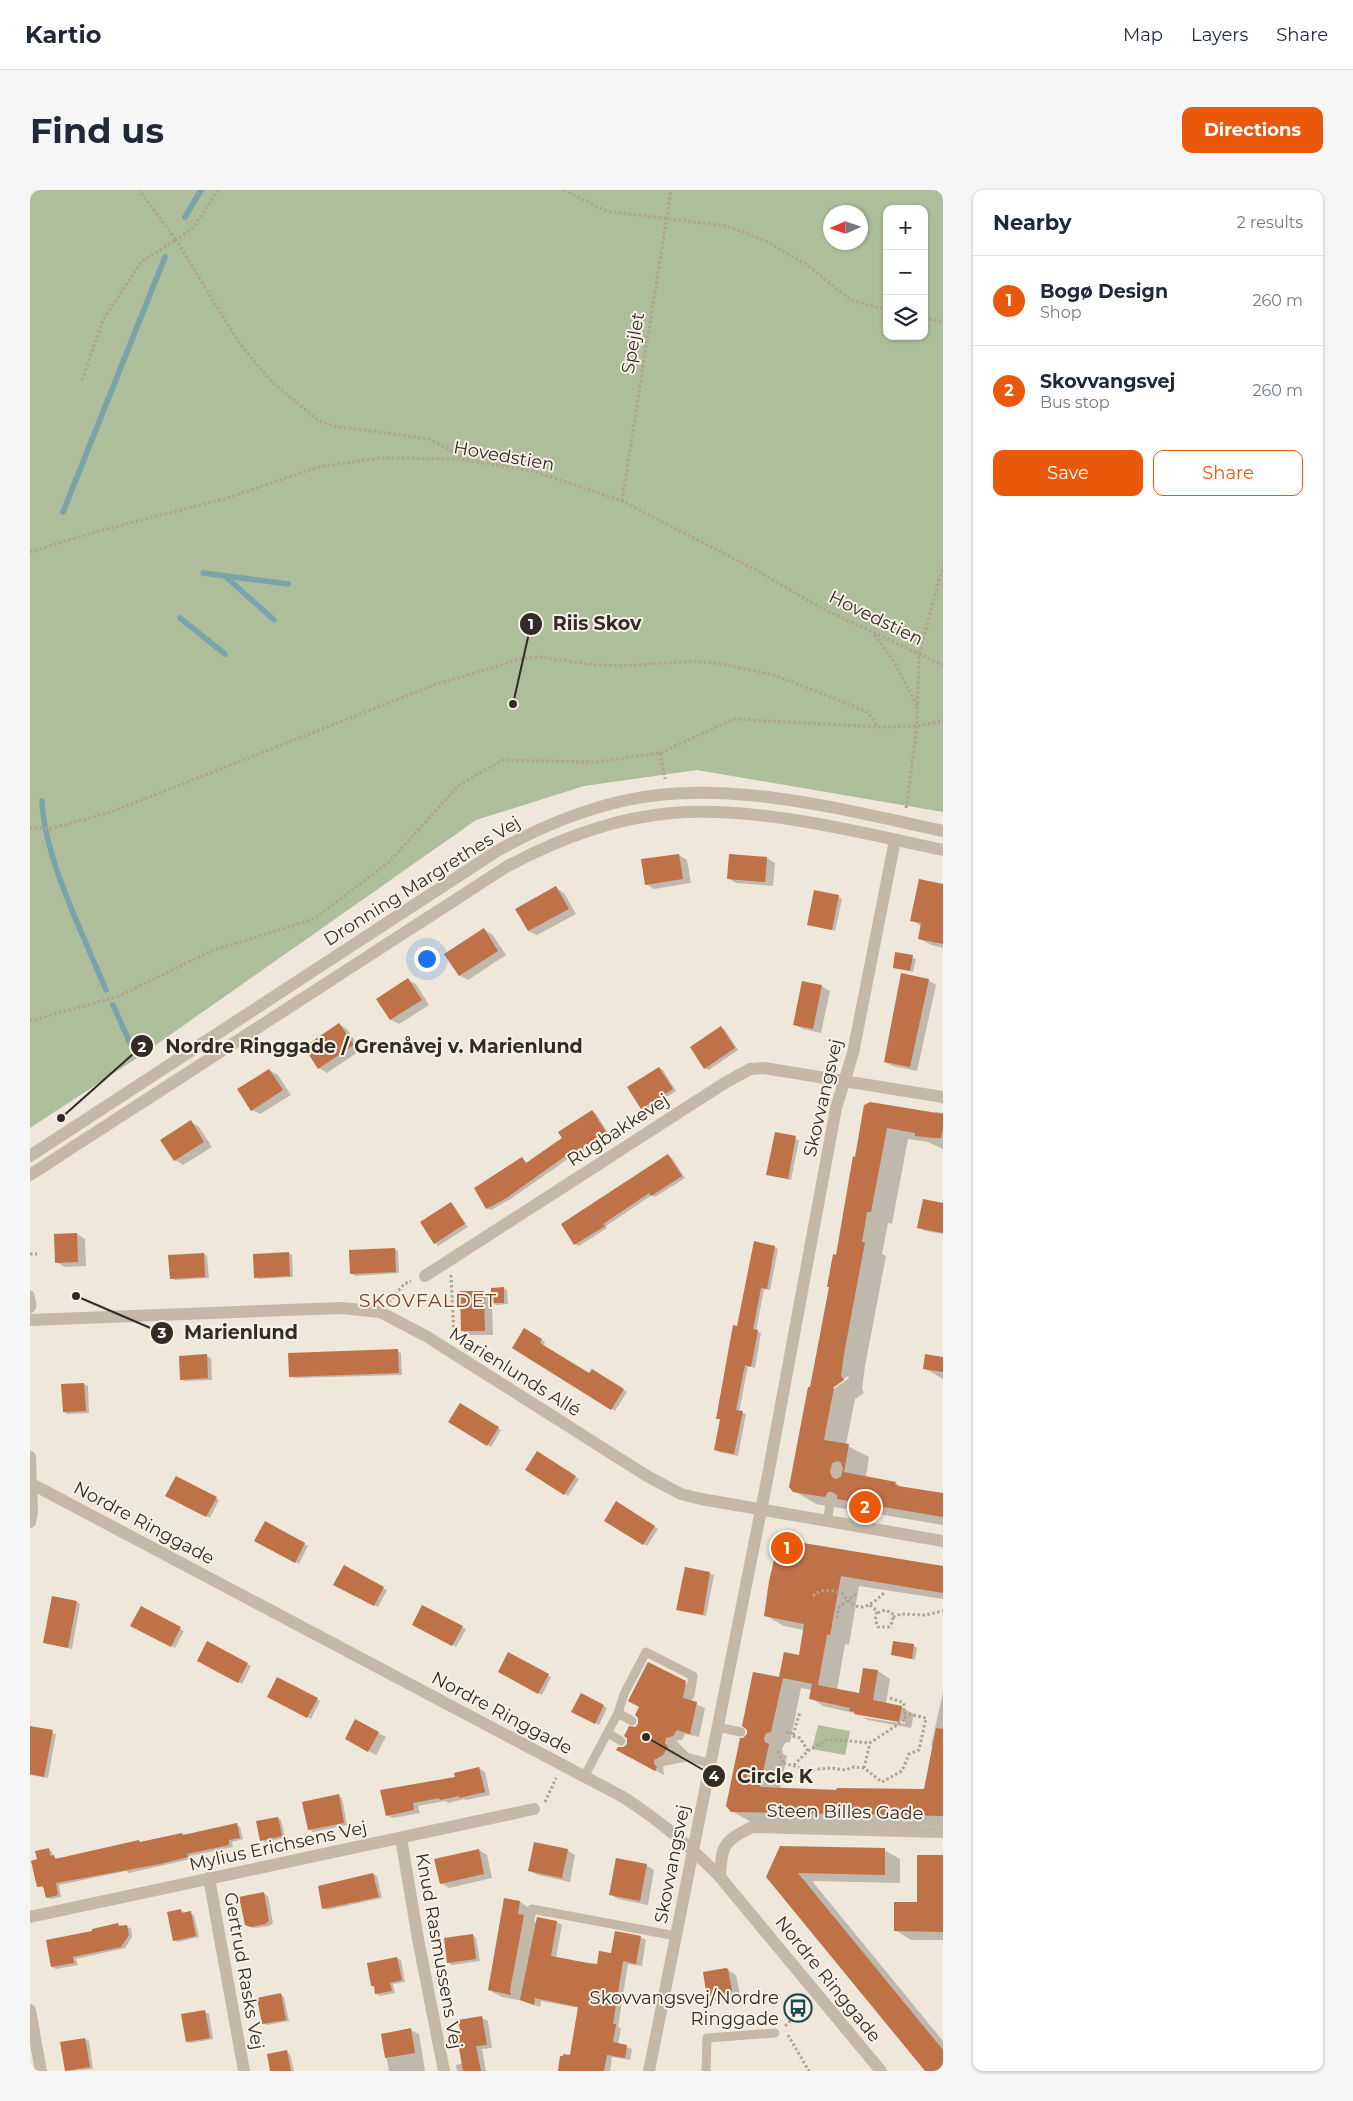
<!DOCTYPE html>
<meta charset="utf-8">
<style>
:root{--surface:#fff;--page:#f6f6f7;--text:#1f2937;--muted:#747a83;--line:#e0e1e3;--accent:#ea580c}
body{margin:0;font-family:Montserrat,sans-serif;background:var(--page);color:var(--text)}
.controls{position:absolute;right:15px;top:15px;display:grid;overflow:hidden;border-radius:10px;box-shadow:0 1px 4px #0004}
.controls button{width:45px;height:45px;display:grid;place-items:center;padding:0;border:0;border-bottom:1px solid var(--line);background:var(--surface);color:var(--text);font:25px sans-serif}
.compass{position:absolute;left:793px;top:15px;width:45px;height:45px;border-radius:50%;background:var(--surface);box-shadow:0 1px 4px #0004;rotate:267deg}
.you{position:absolute;left:396px;top:768px;width:18px;height:18px;margin:-12px;border:4px solid #fff;border-radius:50%;background:#1a73e8;box-shadow:0 0 0 8px #1a73e833}
.badge{display:grid;place-items:center;width:32px;height:32px;border-radius:50%;background:var(--accent);color:#fff;font-size:16px;font-weight:700}
.pin{position:absolute;translate:-50% -50%;border:2px solid #fff;box-shadow:0 1px 5px #0006}
.list{margin:0;padding:0;list-style:none}
h2{display:flex;justify-content:space-between;align-items:center;height:65px;margin:0;padding:0 20px;font-size:21px}
h2 small{font-size:16px;font-weight:400;color:var(--muted)}
.list li{display:grid;grid-template-columns:32px 1fr auto;gap:15px;align-items:center;box-sizing:border-box;height:90px;padding:0 20px;border-top:1px solid var(--line)}
.list b{display:block;font-size:19px;white-space:nowrap}
.list p{margin:0;font-size:16px;white-space:nowrap;color:var(--muted)}
.list em{font-size:16px;font-style:normal;color:var(--muted)}
.actions{display:flex;gap:10px;padding:15px 20px}
.actions a{flex:1;padding:11px 0;border:1px solid var(--accent);border-radius:10px;text-align:center;font-size:18px;color:var(--accent)}
.actions .main{background:var(--accent);color:#fff}
.icon{flex:none;width:28px;height:28px;fill:none;stroke:currentColor;stroke-width:2;stroke-linecap:round;stroke-linejoin:round}
.map{position:relative;flex:none;width:913px;height:1881px;overflow:hidden;border-radius:10px}
header{display:flex;align-items:center;gap:30px;box-sizing:border-box;height:70px;padding:0 25px;background:var(--surface);border-bottom:1px solid var(--line)}
header strong{font-size:24px}
nav{display:flex;gap:28px;margin-inline-start:auto;font-size:18px}
.intro{display:flex;align-items:center;justify-content:space-between;box-sizing:border-box;height:120px;padding:0 30px}
h1{margin:0;font-size:35px}
.button{padding:12px 22px;border-radius:10px;background:var(--accent);color:#fff;font-size:18px;font-weight:700}
main{display:flex;gap:30px;padding:0 30px}
aside{flex:1;background:var(--surface);border-radius:10px;box-shadow:0 1px 4px #0004}
.map>svg:first-child{display:block}
.green{fill:#aebd9a;fill-rule:evenodd}
.shadow{fill:#0003;fill-rule:evenodd}
.lines{fill:none;stroke-linecap:round;stroke-linejoin:round}
.stream{stroke:#7aa3ab;stroke-width:5.5}
.building{fill:#bf7148;fill-rule:evenodd}
.path{stroke:#b2a290;stroke-width:3;stroke-dasharray:2.5 2.5;stroke-linecap:butt}
.service{stroke:#c6b8a6;stroke-width:9}
.minor{stroke:#c6b8a6;stroke-width:12}
.tertiary{stroke:#c6b8a6;stroke-width:12}
.labels{text-anchor:middle;dominant-baseline:central;stroke-width:4;stroke-linejoin:round;paint-order:stroke}
.street-label{font-size:18px;fill:#332c26;stroke:#f8f1e5}
.poi-label{font-size:18px;fill:#332c26;stroke:#f8f1e5;text-anchor:end}
.neighbourhood-label{font-size:19px;letter-spacing:1px;fill:#7d4324;stroke:#f8f1e5}
.leader{fill:none;stroke:#332c26;stroke-width:2}
.callout-dot{fill:#332c26;stroke:#f8f1e5;stroke-width:2}
.mark-label{font-size:15px;text-anchor:middle;font-weight:bold;fill:#fff}
.callout-label{font-size:19px;text-anchor:middle;font-weight:bold;fill:#332c26;stroke:#f8f1e5;stroke-width:4;stroke-linejoin:round;paint-order:stroke}
</style>
<header>
<strong>Kartio</strong>
<nav><a>Map</a><a>Layers</a><a>Share</a></nav>
</header>
<div class="intro"><h1>Find us</h1><a class="button">Directions</a></div>
<main>
<div class="map">
<svg width="913" height="1881" viewBox="0 0 913 1881">
<rect width="100%" height="100%" fill="#efe7d9"/>
<path class="green" d="M0,0H913V622L667,580L554,596L446,630L110,866L0,938ZM857,19H894V146H857ZM831,22V52H801V22Z
M788,1535L820,1541L815,1565L782,1559Z"/>
<path class="shadow" d="M649,665L657,670L661,693L624,699L616,694Z
M737,668L745,673L743,696L706,693L698,688Z
M890,691L913,696V758L901,755L889,748L891,736L882,730Z
M526,698L534,703L546,724L507,745L498,741Z
M808,706L812,709L805,741L779,735Z
M454,740L462,744L476,765L438,790L429,785Z
M882,767L886,769L883,782L864,777Z
M378,790L386,794L399,815L369,834L361,830Z
M898,790L906,795L887,881L863,876L855,872Z
M791,796L800,801L791,843L773,839L764,834Z
M309,834L317,839L331,860L297,883L289,878Z
M691,838L695,840L708,860L679,880L675,878Z
M629,878L633,880L646,901L616,920L612,918Z
M239,880L248,885L261,905L230,924L222,920Z
M836,916L904,924L905,922L913,923V959L898,952L878,949L862,1034L858,1033L852,1064L856,1066L835,1176L832,1199L834,1203L825,1209L816,1255L839,1267L836,1287L865,1293L874,1298L913,1305V1335L830,1321L819,1315L816,1319L786,1314L764,1301L781,1199ZM818,1186L819,1188L804,1199V1196Z
M562,921L566,924L579,944L547,965L545,964L479,1010L461,1020L457,1018L492,968L497,973L534,948Z
M161,932L169,937L182,957L153,975L145,970Z
M746,944L769,950L761,990L737,984Z
M638,966L642,968L655,988L625,1007L622,1005L576,1036L577,1038L549,1056L545,1054Z
M894,1010L913,1014V1044L895,1041L888,1037Z
M421,1014L424,1016L438,1037L408,1056L405,1053Z
M47,1044L55,1049L56,1076L35,1077L26,1072Z
M745,1057L748,1059L740,1100L734,1099L726,1141L731,1143L725,1178L718,1176L709,1222L716,1224L708,1266L689,1262L685,1260L691,1230L688,1228L708,1137Z
M365,1059L368,1061L369,1083L325,1086L321,1083Z
M259,1063L262,1065L263,1087L229,1089L226,1087Z
M174,1064L177,1066L179,1088L145,1090L141,1088Z
M474,1098L477,1100L478,1114L466,1115L462,1112L463,1145H440L432,1141L453,1102L462,1107Z
M495,1139L515,1152L513,1156L560,1185L562,1181L597,1202L585,1221L484,1158Z
M367,1161L371,1163L372,1185L264,1188L260,1186Z
M896,1165L913,1168V1189L894,1178Z
M177,1166L181,1168L182,1190L155,1191L151,1189Z
M54,1194L58,1196L59,1223L37,1224L34,1222Z
M430,1214L471,1240L461,1257L420,1231Z
M507,1263L549,1289L538,1306L497,1280Z
M146,1287L189,1310L180,1328L137,1305Z
M586,1313L628,1339L617,1356L576,1330Z
M235,1333L278,1356L269,1374L226,1351Z
M750,1350L913,1378V1409L829,1396L819,1455L815,1454L807,1500L830,1504L834,1479L848,1481L860,1489L856,1514L871,1517L884,1524L881,1538L838,1530L824,1523L793,1516L781,1508L782,1500L771,1498L760,1552L755,1553L752,1559L753,1564L757,1566L750,1599L895,1601L904,1557L901,1556L913,1502V1636L721,1632L702,1621L714,1549L750,1488L770,1466L774,1440L754,1436L735,1425ZM828,1523L875,1532V1534L831,1527Z
M314,1377L357,1400L348,1417L305,1395Z
M656,1378L684,1385L676,1426L648,1420Z
M47,1412L50,1414L42,1459L14,1452Z
M393,1416L436,1439L426,1457L384,1434Z
M111,1418L154,1441L145,1458L102,1436Z
M178,1453L221,1476L212,1494L169,1471Z
M884,1456L887,1458L885,1470L862,1464Z
M478,1464L521,1487L512,1505L469,1482Z
M248,1488L290,1511L281,1529L238,1506Z
M655,1493L664,1498L661,1512L675,1518L669,1547L655,1544L652,1550H648L643,1555L646,1563L642,1569L633,1574L634,1585L588,1560L598,1554L605,1538Z
M552,1504L577,1518L569,1535L543,1521Z
M326,1531L356,1547L346,1565L316,1549Z
M0,1537L26,1544L18,1588L0,1585Z
M449,1578L455,1582L460,1605L436,1610L434,1609L418,1613L415,1611L388,1616L390,1623L363,1628L357,1625L426,1588Z
M309,1606L312,1608L317,1635L283,1642L279,1639Z
M248,1628L251,1630L255,1648L235,1652L232,1650Z
M206,1635L210,1637L213,1649L202,1652L203,1657L160,1666L161,1669L99,1683L96,1681L29,1695L31,1707L21,1709L17,1707L15,1698L8,1696L9,1670L19,1659L22,1662L23,1667L28,1669Z
M449,1660L457,1665L462,1688L419,1698L411,1693Z
M537,1660L545,1665L540,1692L508,1685L499,1681Z
M854,1660L870,1669V1693L782,1691L913,1851V1881H896L737,1686Z
M889,1666H913V1750H881L865,1740L888,1713Z
M616,1675L624,1680L618,1715L588,1709L580,1704Z
M343,1684L347,1686L352,1708L297,1720L294,1718Z
M234,1704L238,1706L243,1733L239,1736L225,1738L220,1737L216,1735Z
M475,1710L490,1712L502,1720L500,1730L507,1733L527,1732L532,1735L526,1768L568,1776L610,1747L616,1750L612,1776L598,1774L588,1837L591,1838L588,1854L602,1859L600,1870L582,1867L580,1881H529L541,1867L549,1818L511,1811L510,1817L493,1811L472,1807L459,1800Z
M151,1721L164,1725L169,1747L148,1752L144,1750Z
M88,1735L101,1738L102,1747L95,1758L46,1769L48,1775L26,1779L22,1777L64,1742Z
M443,1745L446,1748L450,1771L422,1775L419,1773Z
M367,1768L371,1770L375,1792L363,1794L365,1803L350,1806L346,1804L345,1797L342,1796Z
M698,1780L706,1785L710,1805L686,1811L678,1806Z
M250,1804L254,1807L259,1831L237,1835L233,1833Z
M175,1822L179,1824L183,1849L160,1853L157,1851Z
M452,1828L458,1831L462,1858L452,1859L456,1881H427L426,1875L433,1873Z
M380,1840L389,1844L395,1881H359L352,1845Z
M55,1849L59,1851L63,1879L36,1881L31,1853Z
M256,1861L260,1864L264,1881H242Z"/>
<g class="lines">
<path class="stream" d="M155,27L171,0
M33,322L135,67
M173,383L258,394
M195,386L244,430
M150,428L195,464
M12,611C14,668 54,746 76,800
M83,815L100,853"/>
</g>
<path class="building" d="M649,664L653,689L615,695L611,669Z
M699,664L737,667L735,692L697,689Z
M889,689L913,694V754L888,749L891,733L880,731Z
M526,696L539,719L498,741L485,719Z
M784,700L809,705L802,740L777,735Z
M454,738L468,761L429,786L414,764Z
M865,762L883,765L880,781L863,778Z
M871,783L899,789L880,877L854,872Z
M378,788L392,810L360,830L346,809Z
M772,791L792,795L783,839L763,835Z
M309,833L324,855L288,879L274,857Z
M691,836L705,858L674,879L660,857Z
M629,877L643,899L611,919L597,897Z
M239,879L253,900L221,921L207,899Z
M840,912L913,924V939L911,948H904L885,946V943L857,938L841,1022H837L832,1052H835L814,1164L811,1186L814,1190L804,1197L794,1250L819,1254L814,1282L866,1292L865,1294L868,1296L913,1303V1327L807,1309V1305L802,1302H798L795,1307L763,1302L759,1297L778,1197H780L799,1097H797L803,1064L806,1065L823,966L825,967L834,915ZM808,1271L811,1273L813,1278L811,1287L805,1289L802,1287L800,1282L802,1273Z
M562,920L576,942L543,964L541,962L475,1009L456,1019L444,998L492,967L496,973L532,948L528,942Z
M161,930L174,952L144,971L130,950Z
M745,942L766,946L758,989L736,985Z
M638,964L652,986L621,1006L619,1003L573,1034L575,1036L544,1055L531,1034Z
M893,1009L913,1013V1043L887,1038Z
M421,1012L435,1034L404,1054L390,1032Z
M47,1043L48,1072L25,1073L24,1044Z
M724,1051L745,1056L737,1099L731,1098L723,1139L728,1140L721,1177L715,1175L706,1220L713,1221L704,1264L684,1260L690,1229H686L703,1135L707,1136Z
M365,1058L366,1082L320,1084L319,1060Z
M259,1062L260,1086L224,1088L223,1064Z
M174,1063L175,1087L140,1089L138,1065Z
M474,1097V1113H461V1098Z
M430,1101H454L455,1141H431Z
M494,1138L512,1149L510,1153L559,1183L562,1179L594,1199L581,1220L482,1158Z
M368,1159L369,1183L259,1187L258,1163Z
M177,1164L178,1188L150,1190L149,1166Z
M895,1164L913,1167V1182L893,1179Z
M54,1193L56,1221L33,1222L31,1194Z
M430,1213L469,1237L457,1256L418,1232Z
M507,1261L546,1286L534,1305L495,1280Z
M146,1286L187,1307L176,1327L135,1306Z
M586,1311L625,1336L613,1355L574,1331Z
M235,1331L275,1353L265,1373L224,1351Z
M749,1349L913,1376V1403L811,1386L800,1445H797L788,1495L753,1488L741,1542L736,1543L734,1548L735,1552L739,1554L730,1597L806,1600L807,1598L894,1599L906,1538L913,1539V1626L701,1622L696,1616L710,1548H713L717,1544V1540L712,1536L723,1482L749,1487L754,1462L769,1465L774,1434L734,1426L739,1391Z
M314,1375L354,1397L344,1416L303,1395Z
M655,1377L680,1382L673,1425L646,1420Z
M22,1406L47,1411L38,1458L13,1453Z
M392,1415L433,1436L422,1456L382,1435Z
M111,1416L151,1437L141,1457L100,1436Z
M177,1451L218,1473L208,1493L167,1471Z
M863,1451L884,1454L882,1469L861,1465Z
M478,1462L519,1484L508,1504L468,1482Z
M618,1472L656,1491L653,1508L667,1512L660,1544L647,1540L643,1546L636,1548L635,1553L638,1557L633,1565L624,1570V1574L627,1577L625,1581L586,1560L588,1557H594L597,1554V1548L594,1546L599,1536L605,1537L608,1534V1528L605,1525L609,1517L598,1511Z
M833,1478L848,1480L843,1510L872,1516L869,1532L824,1524L825,1522L819,1521L820,1518L779,1509L782,1494L829,1503Z
M247,1487L288,1508L277,1528L237,1507Z
M551,1503L574,1515L565,1534L541,1522Z
M325,1529L349,1542L338,1562L315,1549Z
M0,1536L23,1540L14,1587L0,1584Z
M449,1577L455,1602L429,1608V1606L410,1610L409,1608L383,1613L384,1620L356,1626L350,1600L425,1587L424,1583Z
M309,1604L314,1633L278,1640L272,1612Z
M248,1627L252,1646L230,1651L226,1631Z
M207,1633L210,1648L199,1650V1655L157,1664L158,1667L130,1674L26,1693L28,1705L16,1708L13,1696L7,1697L1,1671L7,1669L5,1661L19,1658L20,1666L24,1665L25,1669L109,1650L110,1652L152,1643L153,1645Z
M504,1652L538,1659L532,1688L498,1681Z
M750,1656L855,1658V1685L768,1683L913,1860V1881H895L736,1687Z
M449,1659L454,1684L410,1694L404,1669Z
M887,1665H913V1742L864,1741V1712H887Z
M586,1668L617,1674L610,1711L579,1705Z
M343,1683L349,1707L292,1719L288,1696Z
M234,1702L239,1731L235,1734L221,1737L215,1735L209,1707Z
M474,1708L490,1711L488,1724L494,1725L480,1800L481,1805L458,1800Z
M151,1719L152,1723L161,1721L166,1746L143,1751L137,1722Z
M507,1727L527,1731L521,1766L558,1773L567,1774L569,1761L581,1763L585,1741L611,1746L606,1774L593,1771L583,1834H586L583,1852L597,1855L595,1868L577,1865L574,1881H528L530,1866H533V1864L540,1865L548,1817L505,1808L504,1815L490,1810Z
M88,1733L89,1736L97,1735L99,1745L91,1757L43,1767L44,1773L21,1777L16,1750L62,1741V1739Z
M443,1744L446,1769L417,1773L414,1748Z
M367,1767L372,1790L360,1793L362,1801L345,1804L344,1796H341L337,1773Z
M696,1778L698,1779L702,1801L677,1807L673,1782Z
M251,1803L256,1830L232,1834L227,1808Z
M175,1820L180,1848L156,1852L151,1824Z
M452,1826L457,1855L446,1856L451,1881H433L426,1841L430,1840L428,1830Z
M381,1838L385,1863L355,1868L351,1844Z
M55,1848L60,1877L35,1881L30,1852Z
M257,1860L261,1881H240L237,1864Z"/>
<g class="lines">
<path class="path" d="M188,0L163,38L146,50L210,154L241,191L289,231L304,236L399,249L435,268
M534,0L576,21L697,36L736,51L777,75L821,110L857,120
M894,128L913,132
M52,190L73,130L111,72L146,50L109,0
M592,311L641,0
M0,362L62,343L197,308L288,277L350,268L429,269L503,281L592,311L724,379L791,418L913,475
M845,445L865,473L887,516
M630,563L635,589
M876,618L887,536L889,465L913,375
M0,637L19,639L81,622L404,495L491,469L510,467L566,475L591,476L665,471L692,474L744,485L806,509L837,522L849,537
M0,831L89,806L181,761L284,729L359,672L429,595L473,570L565,572L630,563L704,529L849,537L887,536L913,531
M0,1064H7
M421,1085L424,1146
M359,1112L374,1094L381,1091
M783,1406C791,1397 802,1401 812,1403C828,1425 838,1418 855,1402
M840,1415L847,1421C845,1427 845,1431 848,1437H859L863,1431L862,1423L855,1420L847,1423
M863,1427L871,1424L895,1425L913,1421
M807,1428L808,1418L826,1404
M860,1508L874,1513V1523
M756,1543L759,1541L763,1546L770,1548L778,1561L763,1576
M763,1545L770,1522
M748,1561L753,1573
M778,1561L798,1549L840,1553
M733,1587L753,1573L778,1580L801,1578L815,1580L824,1577L834,1578L852,1592L872,1581L879,1564L889,1560L896,1528L874,1523L876,1529L840,1553L834,1578
M515,1612L526,1588
M755,1836L778,1815
M758,1845L779,1881"/>
<path class="service" d="M0,1105L2,1116L0,1119
M806,1283L807,1277
M797,1332L801,1308
M588,1523L602,1531
M687,1537L711,1542
M578,1543L591,1551
M740,1548H744
M641,1552L656,1567L680,1573
M630,1572L656,1567
M554,1587L588,1523L594,1504L616,1462L663,1486L660,1505
M486,1801L502,1719L646,1746
M676,1881L677,1848L745,1843"/>
<path class="minor" d="M395,1086L693,894L720,879L734,878L913,907
M0,1130L311,1118L350,1122L396,1146L617,1286L651,1304L671,1309L913,1351
M0,1267L2,1322L0,1332
M371,1648L388,1749L414,1881
M690,1687C692,1654 693,1652 722,1637L913,1642
M179,1688L214,1881
M0,1727L504,1619
M0,1820L11,1881"/>
<path class="tertiary" d="M0,966L467,661C508,638 551,620 597,610C697,588 814,620 913,641
M0,985L476,677C528,649 583,628 642,623C729,616 828,642 913,660
M0,1293L593,1607C629,1630 660,1656 690,1687L851,1881
M619,1881L738,1285L806,918L823,863L865,650"/>
</g>
<defs>
<g id="bus-ring" transform="scale(1.4375)"><circle r="9.5" fill="#f8f1e5" stroke="#1f4952" stroke-width="1.5"/><path d="M-5-6H5V4H4V6H2V4H-2V6H-4V4H-5ZM-3.5-4V0h7V-4ZM-3.5 1.2v1.5H-2V1.2ZM2 1.2v1.5H3.5V1.2Z" fill="#1f4952"/></g>
</defs>
<g fill-rule="evenodd">
<use href="#bus-ring" x="768" y="1818"/>
</g>
<g class="labels">
<g class="street-label">
<text transform="translate(603 153) rotate(-80)">Spejlet</text>
<text transform="translate(474 266) rotate(10)">Hovedstien</text>
<text transform="translate(846 428) rotate(26)">Hovedstien</text>
<text transform="translate(392 691) rotate(-32)">Dronning Margrethes Vej</text>
<text transform="translate(793 908) rotate(-77)">Skovvangsvej</text>
<text transform="translate(588 940) rotate(-33)">Rugbakkevej</text>
<text transform="translate(485 1182) rotate(32)">Marienlunds Allé</text>
<text transform="translate(114 1333) rotate(28)">Nordre Ringgade</text>
<text transform="translate(472 1523) rotate(28)">Nordre Ringgade</text>
<text transform="translate(815 1622) rotate(1)">Steen Billes Gade</text>
<text transform="translate(248 1656) rotate(-12)">Mylius Erichsens Vej</text>
<text transform="translate(642 1674) rotate(-79)">Skovvangsvej</text>
<text transform="translate(409 1761) rotate(80)">Knud Rasmussens Vej</text>
<text transform="translate(214 1781) rotate(80)">Gertrud Rasks Vej</text>
<text transform="translate(798 1789) rotate(51)">Nordre Ringgade</text>
</g>
<g class="poi-label">
<text x="749" y="1808">Skovvangsvej/Nordre<tspan x="749" dy="21">Ringgade</tspan></text>
</g>
<g class="neighbourhood-label">
<text x="398" y="1110">SKOVFALDET</text>
</g>
</g>
<path class="leader" d="M483 514L501 434M31 928L112 856M46 1106L132 1143M616 1547L684 1586"/>
<g class="callout-dot">
<circle cx="483" cy="514" r="5"/>
<circle cx="31" cy="928" r="5"/>
<circle cx="46" cy="1106" r="5"/>
<circle cx="616" cy="1547" r="5"/>
<circle cx="501" cy="434" r="12"/>
<circle cx="112" cy="856" r="12"/>
<circle cx="132" cy="1143" r="12"/>
<circle cx="684" cy="1586" r="12"/>
</g>
<g class="mark-label">
<text x="501" y="439">1</text>
<text x="112" y="862">2</text>
<text x="132" y="1148">3</text>
<text x="684" y="1591">4</text>
</g>
<g class="callout-label">
<text x="567" y="440">Riis Skov</text>
<text x="344" y="863">Nordre Ringgade / Grenåvej v. Marienlund</text>
<text x="211" y="1149">Marienlund</text>
<text x="745" y="1593">Circle K</text>
</g>
</svg>
<div class="controls">
<button>+</button>
<button>−</button>
<button><svg class="icon" aria-label="layers" viewBox="0 0 24 24"><path d="M12 4l9 5-9 5-9-5zM3 14l9 5 9-5"/></svg></button>
</div>
<svg class="compass" viewBox="-18 -18 36 36"><path d="M0-13l5 13h-10z" fill="#e53935"/><path d="M0 13l5-13h-10z" fill="#747a83"/></svg>
<div class="you"></div>
<div class="pin badge" style="left:757px;top:1358px">1</div>
<div class="pin badge" style="left:835px;top:1317px">2</div>
</div>
<aside>
<h2>Nearby<small>2 results</small></h2>
<ul class="list">
<li><span class="badge">1</span><div><b>Bogø Design</b><p>Shop</p></div><em>260 m</em></li>
<li><span class="badge">2</span><div><b>Skovvangsvej</b><p>Bus stop</p></div><em>260 m</em></li>
</ul>
<div class="actions"><a class="main">Save</a><a>Share</a></div>
</aside>
</main>
